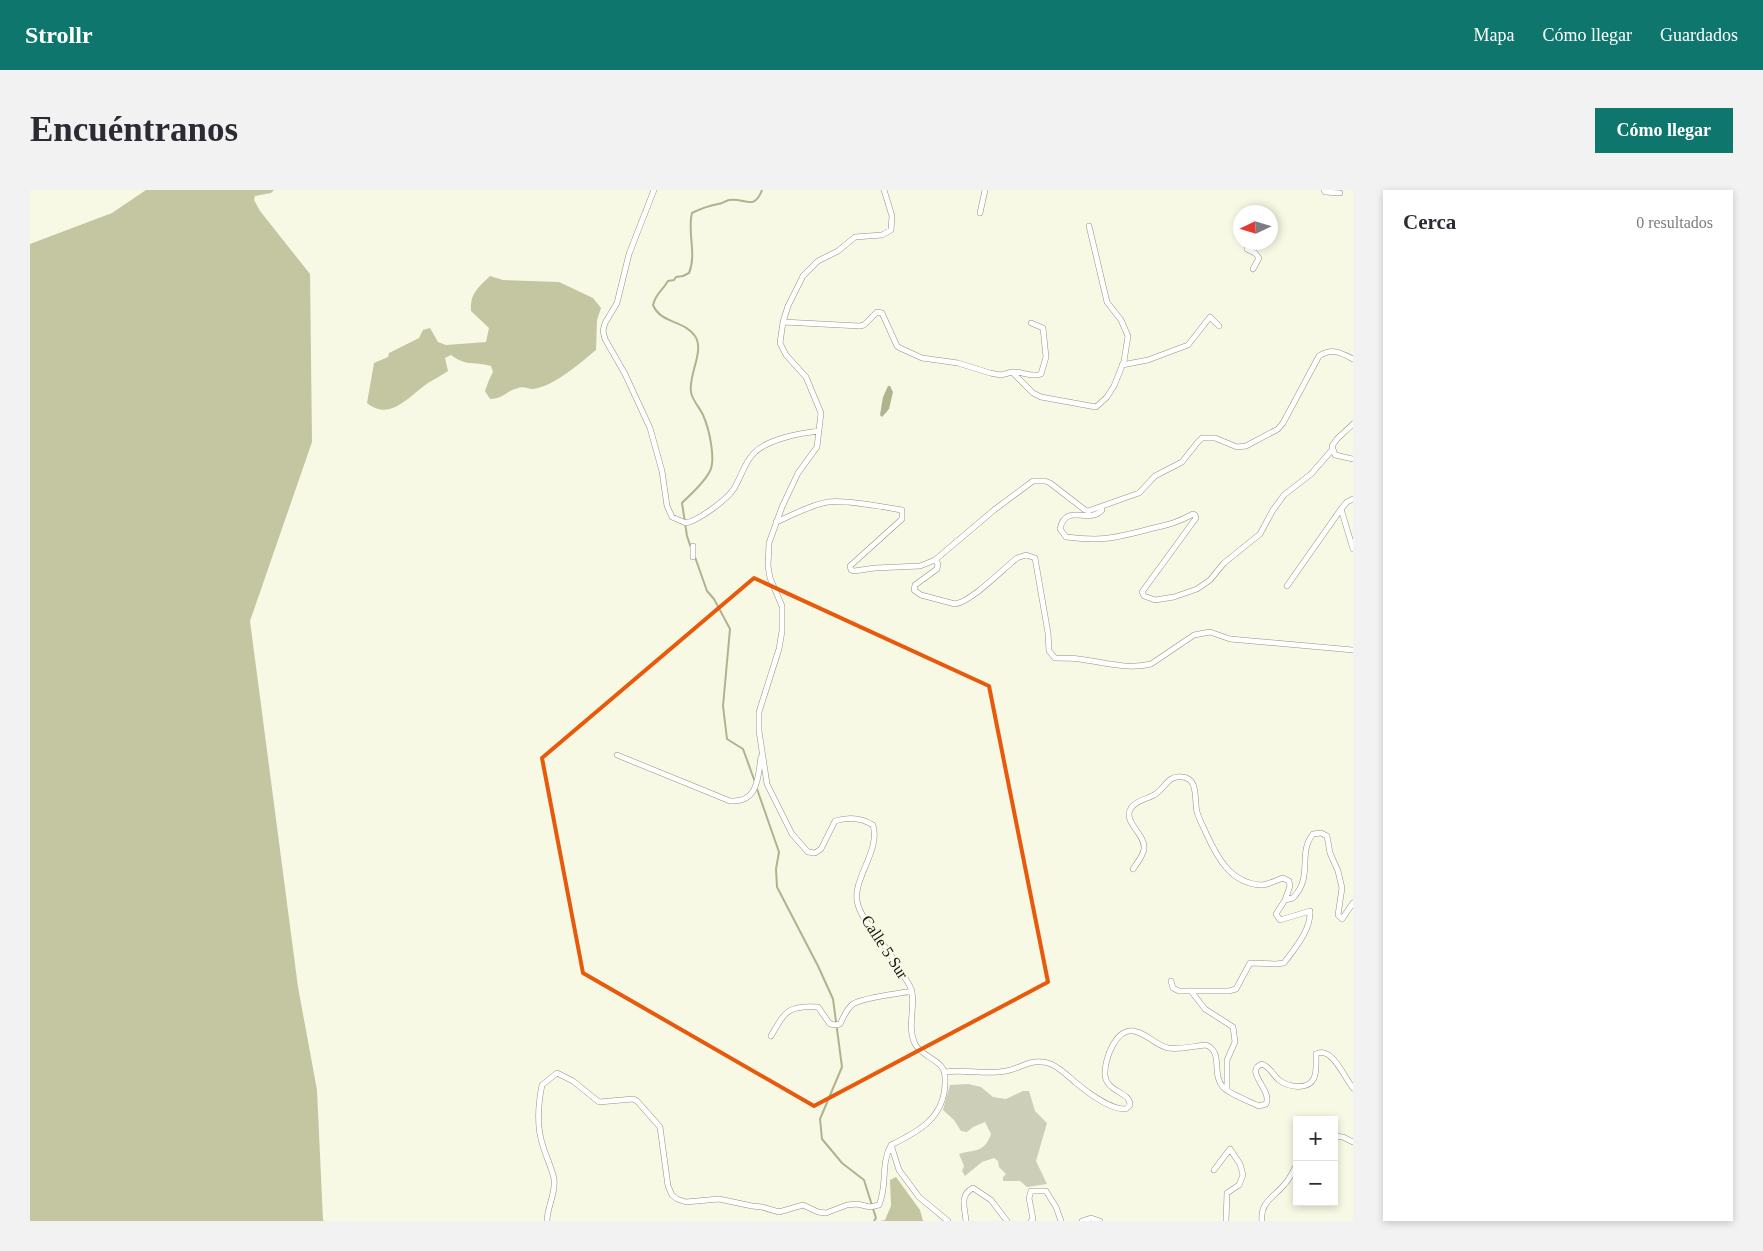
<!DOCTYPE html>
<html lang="es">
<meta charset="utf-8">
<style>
:root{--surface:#fff;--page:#f2f2f3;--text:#2b2b33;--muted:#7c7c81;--line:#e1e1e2;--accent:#0f766e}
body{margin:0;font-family:Georgia,serif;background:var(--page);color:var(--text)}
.controls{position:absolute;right:15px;bottom:15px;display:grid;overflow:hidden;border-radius:0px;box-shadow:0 2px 8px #0003}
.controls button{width:45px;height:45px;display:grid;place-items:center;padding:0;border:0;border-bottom:1px solid var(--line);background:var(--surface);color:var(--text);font:25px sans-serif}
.compass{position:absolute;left:1203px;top:15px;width:45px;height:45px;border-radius:50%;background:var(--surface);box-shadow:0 2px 8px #0003;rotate:266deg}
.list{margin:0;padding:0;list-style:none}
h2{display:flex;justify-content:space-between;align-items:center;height:65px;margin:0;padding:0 20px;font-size:21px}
h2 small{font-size:16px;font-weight:400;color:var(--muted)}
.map{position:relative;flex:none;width:1323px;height:1031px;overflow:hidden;border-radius:0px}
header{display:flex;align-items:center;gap:30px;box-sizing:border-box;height:70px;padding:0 25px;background:var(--accent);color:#fff}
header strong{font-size:24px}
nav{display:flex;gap:28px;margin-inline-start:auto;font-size:18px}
.intro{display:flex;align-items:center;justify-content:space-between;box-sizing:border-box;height:120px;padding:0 30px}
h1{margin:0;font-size:35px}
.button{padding:12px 22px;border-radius:0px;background:var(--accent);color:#fff;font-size:18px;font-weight:700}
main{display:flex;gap:30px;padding:0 30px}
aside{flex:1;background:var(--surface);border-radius:0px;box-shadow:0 2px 8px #0003}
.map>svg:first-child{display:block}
.green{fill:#ccceb7}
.forest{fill:#c3c6a1}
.water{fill:#b0b38e}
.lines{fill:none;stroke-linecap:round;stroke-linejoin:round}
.stream{stroke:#b0b38e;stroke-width:2}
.minor-casing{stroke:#929481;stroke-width:6}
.minor{stroke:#fff;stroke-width:5}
.marked{fill:none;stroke:#e8590c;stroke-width:4;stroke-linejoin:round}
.labels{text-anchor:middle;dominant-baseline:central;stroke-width:4;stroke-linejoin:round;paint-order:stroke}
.street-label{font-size:16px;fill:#161710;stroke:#f7f9e4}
</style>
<header>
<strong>Strollr</strong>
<nav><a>Mapa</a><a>Cómo llegar</a><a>Guardados</a></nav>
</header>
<div class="intro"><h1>Encuéntranos</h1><a class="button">Cómo llegar</a></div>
<main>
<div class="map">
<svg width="1323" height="1031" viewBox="0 0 1323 1031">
<rect width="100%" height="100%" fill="#f7f9e4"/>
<path class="green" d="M938,894L951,897L963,907L976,909L993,901H999L1005,921L1017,933L1006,971L1017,994L997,997L990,991H973V987L976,984L969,977L968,971L964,968L952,972L935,986L932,981L934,976L929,964C944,959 954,964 961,944L955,932L943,937L937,942L931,941L924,930L913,920L920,895Z"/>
<path class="forest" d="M116,0H244L241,3L225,6L224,10L230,21L280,84L282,252L220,431L268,797L287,900L293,1030L294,1031H0V54L82,23Z
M460,86L473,90L529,92L563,108L571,118L567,130L566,160C550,173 525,196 503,199C498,199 493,196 488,198C476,201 473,209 460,209L455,201L459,190L463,182L461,176C443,171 437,177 421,165L415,168L418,181C412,185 405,189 398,193C379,206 360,232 337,213L344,173L358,167L359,163L389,148L393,140L400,138L408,152L416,155L456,152L459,138L441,121C440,103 448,98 460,86Z
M866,987L890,1020L893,1031H850L855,1030L861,1016L860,990Z"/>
<path class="water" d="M858,196H860L863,202L859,219L852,227L850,225L853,207Z"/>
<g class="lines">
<path class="stream" d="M661,358L657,346L652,313C661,304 674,293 680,281C686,269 679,238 673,225C670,218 662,210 661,202C658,185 675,161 665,146C654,130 631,134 623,115C627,101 631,103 638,91L644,90L646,87L653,86L659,83C667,64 657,42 662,23C672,18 677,16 688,14C692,14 695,11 699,10C714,7 724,22 732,0
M665,367L677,401L684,409L700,439L693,516L697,549L713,559L725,592
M727,599L749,662L746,679L747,697L788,776L803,809L812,877L790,929L792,949L812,973L834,990L846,1028L844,1031"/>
<g class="minor-casing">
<path id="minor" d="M624,0L599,64L587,113L575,133L573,141L575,149L595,184L620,238L632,281L637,316L642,327L656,333C669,330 695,311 703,300C711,288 714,273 724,263C738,249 770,243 789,241
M854,0L862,26L861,40L852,45L825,47L808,61L788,71L773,86L758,116L753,132L750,153L756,165L776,187L791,223L787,257L768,283L752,317L739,353L738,376L740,388L752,416V441L749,459L729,522V541L737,594L762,644L778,662L785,663L791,659L805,631C818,627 832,628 843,635C851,662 820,691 828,715C832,728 842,740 850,750C859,761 866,773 873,785C876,790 881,796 882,802C885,818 877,838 885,854C890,864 904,868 911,876C916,881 915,888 915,894C914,928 888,942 861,955L869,980L889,1007L918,1031
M1294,0L1295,2L1310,3
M950,23L955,0
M1220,52L1217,59L1225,63L1229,68L1223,79
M753,132L830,136L834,135L847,122L852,123L867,156L870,158L892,168L928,173L960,183L971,185L982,182L1003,203L1011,207L1066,217L1077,207L1084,196L1094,171L1098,146L1091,130L1077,112L1059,36
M1092,175L1118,170L1158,155L1180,127L1189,136
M982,182C992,181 1001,188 1011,184L1016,167L1013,138L1001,133
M1323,234L1307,249L1302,256L1305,265L1323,269
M1071,317L1072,320C1059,335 1036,312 1030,339L1036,347C1069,351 1081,349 1112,341C1134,335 1143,335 1163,324L1165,325L1166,328L1112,402L1114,406L1125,410L1144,407L1167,399L1180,390L1194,373L1230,344L1243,320L1254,305L1281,284L1302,260
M1311,319L1323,359
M746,332C763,325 780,315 798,312C814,309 854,317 872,320V329L820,376L821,380L824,381L845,378L890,376L905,370L964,320L1003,291H1015L1020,293L1055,320L1058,321L1109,303L1125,286L1152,272L1167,253L1172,248H1185L1207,257L1216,256L1248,239L1253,233L1289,166C1302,158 1310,162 1323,169
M663,367V356
M905,370L908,374L907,379L885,395L884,400L891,405L925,414C941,412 973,379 987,368L996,365L1005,368L1018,443L1019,461L1025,468C1033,468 1041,468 1049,469C1073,472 1097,480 1121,474L1164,445L1180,442L1200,449L1323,460
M1257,396L1311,319L1317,312L1323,309
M587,565L700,611C728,613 728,588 731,567
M1103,679C1107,673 1113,666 1114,659C1116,644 1092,632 1101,618C1107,609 1120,609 1127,603C1136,596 1139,585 1152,587C1169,588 1164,610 1167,622C1169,629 1173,636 1176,643C1187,667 1200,693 1231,695C1238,695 1246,690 1253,688L1259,691L1260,696L1255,710L1263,708C1284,686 1267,664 1283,644L1291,643L1297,646L1300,663L1308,681L1312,698L1308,725L1312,729L1323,713
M1141,791L1143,798L1149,801H1199L1206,799L1220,773L1246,774L1254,773C1265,758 1281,740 1280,721L1250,730L1246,724L1255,710
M1161,801L1175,819L1203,837L1205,852L1197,870V900
M741,846C755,822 757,815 788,817L800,834L806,835L810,834C814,827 816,819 823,814C834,807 868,804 882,801
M914,882C935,879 956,885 976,881C993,878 1001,867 1021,874C1030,878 1038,886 1045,892C1057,902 1081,920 1096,919L1100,915C1100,901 1077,903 1075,885C1074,869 1087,834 1107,842C1118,845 1126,855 1138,858C1150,860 1164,856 1176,855C1194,862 1181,884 1193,897C1199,904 1221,912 1229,916L1236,914C1243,900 1213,881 1232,874C1240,877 1243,885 1249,890C1258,897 1278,901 1284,888C1287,882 1286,871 1286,864C1302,855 1315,889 1323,898
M1304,946L1313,947L1323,952
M1184,980L1200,959L1210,974L1213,985L1209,995L1197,1003L1196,1031
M517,1031C517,1017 526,1004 524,989C522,978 516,967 513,956C506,936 508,915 512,895L527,883L543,891L569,912L603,909L607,911L630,937L638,996L642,1005L647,1009L656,1012L689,1009L722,1016L732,1017L749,1022L773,1015L788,1022L796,1023L817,1015L827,1014L840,1017L849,1015C858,994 850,975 861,955
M936,1031C935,1018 929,1005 943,998L961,1010L977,1031
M1001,1031L1003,1029L999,1008L1001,1001H1016L1026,1017L1031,1031
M1052,1031L1061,1028L1070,1031
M1232,1031C1230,1012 1244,1007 1254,995C1260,989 1263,981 1267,974"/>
</g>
<use href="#minor" class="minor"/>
</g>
<path class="marked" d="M724,388L959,496L1018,792L784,916L553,783L512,568Z"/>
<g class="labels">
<g class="street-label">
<text transform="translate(855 757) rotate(57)">Calle 5 Sur</text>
</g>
</g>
</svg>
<div class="controls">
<button>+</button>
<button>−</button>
</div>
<svg class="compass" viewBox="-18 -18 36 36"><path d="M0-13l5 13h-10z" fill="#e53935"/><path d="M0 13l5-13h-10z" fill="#7c7c81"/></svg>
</div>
<aside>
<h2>Cerca<small>0 resultados</small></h2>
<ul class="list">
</ul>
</aside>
</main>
